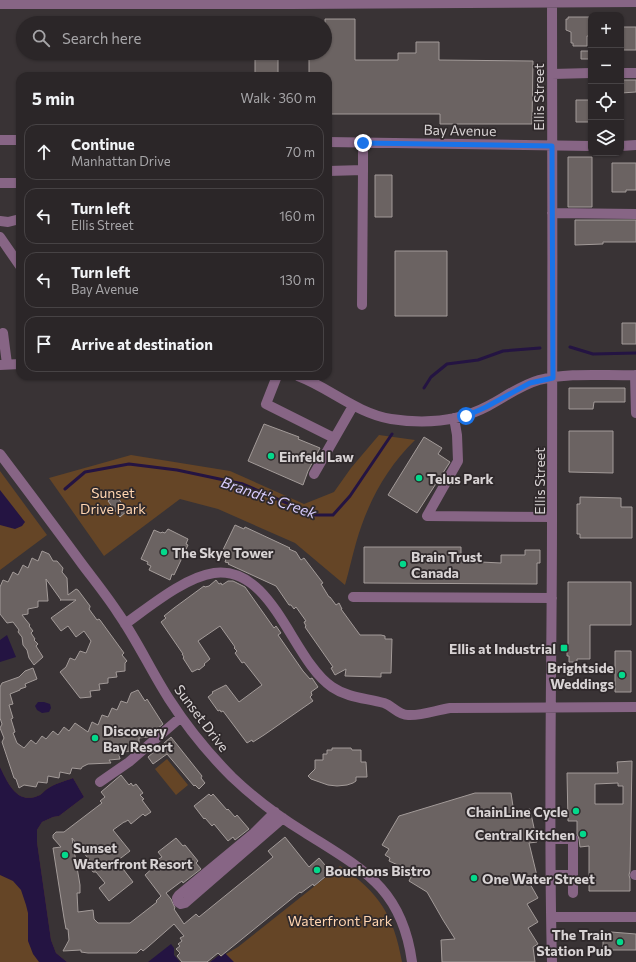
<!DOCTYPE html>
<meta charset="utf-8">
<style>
:root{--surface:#2b2628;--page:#332e30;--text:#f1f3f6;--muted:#a6a5a8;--line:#474345}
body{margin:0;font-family:Commissioner,sans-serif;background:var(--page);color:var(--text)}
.controls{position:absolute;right:12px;top:12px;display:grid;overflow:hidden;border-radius:8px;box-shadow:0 1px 3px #0004}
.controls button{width:36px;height:36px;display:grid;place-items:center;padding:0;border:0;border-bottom:1px solid var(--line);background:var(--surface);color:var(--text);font:20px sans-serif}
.stop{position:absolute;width:12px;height:12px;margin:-9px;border:3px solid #1a73e8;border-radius:50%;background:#fff}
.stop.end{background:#1a73e8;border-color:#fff;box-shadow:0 1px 4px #0008}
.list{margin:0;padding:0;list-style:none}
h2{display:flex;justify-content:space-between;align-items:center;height:52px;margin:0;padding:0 16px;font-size:17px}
h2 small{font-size:13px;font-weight:400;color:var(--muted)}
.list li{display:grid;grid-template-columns:26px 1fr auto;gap:12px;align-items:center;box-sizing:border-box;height:56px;margin:0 8px 8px;padding:0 8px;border:1px solid var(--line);border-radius:12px}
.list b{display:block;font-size:15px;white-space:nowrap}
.list p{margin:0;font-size:13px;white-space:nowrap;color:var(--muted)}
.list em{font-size:13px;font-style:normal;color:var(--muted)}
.icon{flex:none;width:22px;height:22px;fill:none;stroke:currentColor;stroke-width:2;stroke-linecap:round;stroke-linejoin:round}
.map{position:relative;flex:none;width:636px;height:962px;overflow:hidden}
.search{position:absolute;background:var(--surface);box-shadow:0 1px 3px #0004;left:16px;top:16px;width:316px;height:44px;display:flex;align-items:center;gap:10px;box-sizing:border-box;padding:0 14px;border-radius:22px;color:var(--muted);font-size:15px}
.panel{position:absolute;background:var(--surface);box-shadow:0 1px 3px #0004;left:16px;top:72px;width:316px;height:308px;border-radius:12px}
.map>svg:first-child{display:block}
.green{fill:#654526}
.water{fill:#241442}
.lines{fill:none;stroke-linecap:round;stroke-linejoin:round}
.stream{stroke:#241442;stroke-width:3}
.building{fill:#6b6362;stroke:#a39b99;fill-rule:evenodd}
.minor{stroke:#876585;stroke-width:10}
.route{stroke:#1a73e8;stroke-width:5}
.poi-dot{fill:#03d98b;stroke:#2f292b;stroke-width:1.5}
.labels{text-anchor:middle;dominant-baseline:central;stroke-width:3.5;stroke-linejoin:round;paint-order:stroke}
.street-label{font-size:14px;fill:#d8d3d4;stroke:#2f292b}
.poi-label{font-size:14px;font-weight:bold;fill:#d8d3d4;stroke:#2f292b;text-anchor:start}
.park-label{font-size:14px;fill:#ffd5b0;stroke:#2f292b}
.water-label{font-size:15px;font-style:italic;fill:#d6cafb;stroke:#2f292b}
</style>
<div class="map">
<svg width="636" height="962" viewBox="0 0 636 962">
<rect width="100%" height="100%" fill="#393335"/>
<path class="green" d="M379,435L415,440C386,468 367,504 356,543C352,557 349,571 345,585L295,543L218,509L180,499L104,556L49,478L131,455L230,471L304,504L334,492L351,468Z
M0,471L47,535L0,570Z
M167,759L188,785L176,795L155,769Z
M0,767C8,783 17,806 40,795C43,793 44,791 47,789C54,784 65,781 73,778L84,797L59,816L53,817L42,822L37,830V842L51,940L56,953L67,962H0Z
M340,866C379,892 394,916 402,962H210L219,955L221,957L238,947Z"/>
<path class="water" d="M0,490L25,522L22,526L15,529L0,525Z
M7,635L16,657L0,662V640Z
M38,702H44L50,704L51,708L49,712L42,713L37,710L35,706Z
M0,767C8,783 17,806 40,795C43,793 44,791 47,789C54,784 65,781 73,778L84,797L59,816L53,817L42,822L37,830V842L51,940L56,953L67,962H39L33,954L28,941V913L26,905L21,890L13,881L0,875Z
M171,944L174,948V955L180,962H148Z
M225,953L234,962H210L219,955L221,957Z"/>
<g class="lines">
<path class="stream" d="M570,347L593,354L636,353
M424,388L431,377L447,364L478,360L503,351L540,348
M65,489L85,472L129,464L177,470L243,484L314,515H333L350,496L392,434"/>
</g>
<path class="building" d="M568,17H591V36H587V46H573V43H571V32L566,30V19H568Z
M325,19H355V60H398V53H416V42H439V60L533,61L532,124H440V114H328V76H309V53H325Z
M621,27H636V50H621Z
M581,51H591V59H581Z
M255,53H278V76H255Z
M621,80H636V92L621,93Z
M576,100H591V122H576Z
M568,157H592V207H568Z
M612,163H636V190H626V192H612Z
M375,175H392V217H375Z
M575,220H636V242H603V244L575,245Z
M395,251H447V316H395Z
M622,323H636V344H622Z
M569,388H625V402H594L593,409H569Z
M264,424L299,437L298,439L320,448L308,471L303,485L248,461Z
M569,431H613V473L569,472Z
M424,437L442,448L438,454L450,462L417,513L388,495Z
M116,495L127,511L120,517L108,501Z
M580,497L621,498V507H632V538H580V534H577V504H580Z
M235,525L244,529L245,527L290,548L289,549L296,552L301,560L304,558L323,583L321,584L329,597H330L336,605L339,603L342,609H341L360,635H381L385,636V639H392L391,673H381V677L345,676L346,669L335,675L331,668L333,667L305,627L306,626L304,622L306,621L296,607L294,609L291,605H289L276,586L228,564L229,563L225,562L226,559L220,556Z
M168,529L188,539L186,544L188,545L174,575L172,574L170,580L149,570L151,566L147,564L148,562L141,559L154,530L161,533L162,532L165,533Z
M364,547H461V561L501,563V555H525V550H540V563H537V584L364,583Z
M42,551L49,554L53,561H57L63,568L62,572L67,578L68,595L76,589L78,590L90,606V607L89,609L97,620L99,619L100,620L124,653L122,655L127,661L125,663V671L116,672L117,677L108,678V683L99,684L100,690L90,691L91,697L80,698L60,672L66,667L70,658L75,660L80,651L86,653L91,641L84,631L76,637L68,626L61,631L51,618L76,600H60H61L46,579L48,601H38V607L28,609V614L22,615L30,625L29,626L33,631L31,633L35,639L34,640L38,644L36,646L43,657L34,665L29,658L27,650L23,645L22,637L18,632L19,630L13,622L7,623L0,614V587L3,580L8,582L13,572L18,575L23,565L28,568L32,558L38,561Z
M216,580L219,584L221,583L222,585L228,581H233L245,587L274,628L276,626L281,633L278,635L303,671L310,679L312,678L318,687L311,692L312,695L310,697L313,701L264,735L253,742L252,740L247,743L223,711L221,712L220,710L218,711L208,697L213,693L212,692L226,685L239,702L262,685L244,662L242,663L235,653L237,651L234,648L235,647L220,626L198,641L210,659L204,664L205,665L199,670L198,669L192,672L183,658L184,657L182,654H183L161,622L166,618L164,616L174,608L204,586L205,587L209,586Z
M568,582H631V625H590V659H577V662H569V656H567V649H568Z
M615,651H631V692H615Z
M33,668L37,679L25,684L26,687L20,689V690L10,694L13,704L9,705L13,718L11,719L15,732L13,733L17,743L24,748L31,740L36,744L42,736L46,739L53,731L58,735L64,727L69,731L75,723L88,732L92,722L98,725L102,715L108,717L112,708L117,710L121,701L127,703L131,693L138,690L145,701L147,699L163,724L156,730L148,731V737L139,738V744H129L130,751L124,752L119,755L120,759L109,760L111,763L88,764L82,767L81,769L72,768L70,774L60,772L59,778L48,776L47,783L38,782L36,787L24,785L19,788L16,779L14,778L2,742L4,738L0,728L2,724L0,718V687L2,683L19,677L25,671Z
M171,737L202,776L201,778L205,783L199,789L195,785L194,786L167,754L153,764L148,757Z
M332,748H351L352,750H361V762H366L367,777H356V781L353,783L347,785L337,786L328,785L311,779L308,776L315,769V760H323V754H327V750H332Z
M632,761L630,871L629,875L630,879V891H589V846L580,847L579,839L577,834V821H568L567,773H618L617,762ZM618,783V786H623V804H595V784Z
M121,775L129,785L131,783L133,786L136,784L143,793L140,795L144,799L142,800L151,812L145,816L143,814L131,824L128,820L125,822H124L113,830L130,851L117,861L133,882L109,901L99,888L105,883L96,872H93L90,868L91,862L72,838L80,885V893H77L78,912L93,910L94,919L98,923H130L157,902L156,901L161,896L145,875L156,865L154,862L162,857L158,852L176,838L183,846L185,845L198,861L196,863L201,869L183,883L182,881L166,893L171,899L175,908L174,909L184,924L196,914L199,917L273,857L268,851L285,837L309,867L319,858L331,872L314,886L313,884L301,893L300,892L221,956L218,953L207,962H182L177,956L180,953L176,949L180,946L178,944L182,941L180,938L184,936L174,924L149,946L143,951L141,949L137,953H88L81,952V950L63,951L69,940L68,929H66L64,918L53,848L61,847L53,838V835L56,832H64L102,803L100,801L105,797L101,792Z
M475,793H511L514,813L530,809L537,842L529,843L538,880L529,882L538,898L527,904L538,922L528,928L538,944L533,947L535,962H442L441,940L455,939L443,920L427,892L409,881L412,875L398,869L400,866L389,861L390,858L385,855L389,849L382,845L399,816Z
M209,794L211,796L213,794L227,810L228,809L235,817L237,815L249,829L235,840L233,837L228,841L214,824L212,826L205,818L204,819L194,806Z
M611,932L636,934V950H603V934H611Z"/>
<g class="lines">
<path class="minor" d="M552,0C552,172 553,345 552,517C552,666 548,814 552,962
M0,4H294L636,2
M621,73H636
M552,74L591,73
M0,140H20
M328,142L591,146
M621,146L636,145
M328,171L363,170V143
M0,183H20
M552,213L636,214
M0,221L8,222L20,219
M0,237L20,266
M362,305L363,170
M3,333L7,364
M0,365L20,364
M635,375L636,413
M277,376L266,404L334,438
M298,376C330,388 356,413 391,419C424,424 458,422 488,406C505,397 521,385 539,380C570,372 604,376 636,375
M454,418L457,435L458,461L427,516L552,517
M0,454C27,490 55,527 82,564C94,580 107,596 118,613C137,640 151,671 169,699C187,727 209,754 232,777C254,798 278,816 304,832C362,869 402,887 412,962
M314,474L353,406
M353,597L552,598
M125,624C149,607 185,577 214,573C273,565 292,660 332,687C348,698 366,698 384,703C393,706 398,715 408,715C422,716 436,710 450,708L636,707
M100,782L129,762L181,717
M275,812L254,833L179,895L177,898L178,902L181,904L185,903L283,818
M550,839H573V893
M551,875H573
M635,875H636
M551,917H636"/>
</g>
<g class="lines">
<path class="route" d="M363,143L552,146L553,378L530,383L486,407L466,416"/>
</g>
<g class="poi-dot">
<circle cx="271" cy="456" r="4"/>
<circle cx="419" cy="478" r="4"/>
<circle cx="164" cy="552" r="4"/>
<circle cx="403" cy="564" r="4"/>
<rect x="560" y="644" width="8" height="8" rx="2"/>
<circle cx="622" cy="675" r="4"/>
<circle cx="95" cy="738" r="4"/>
<circle cx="576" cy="811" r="4"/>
<circle cx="583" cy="834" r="4"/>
<circle cx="65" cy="855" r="4"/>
<circle cx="317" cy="870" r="4"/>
<circle cx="474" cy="878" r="4"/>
<circle cx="620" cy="942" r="4"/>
</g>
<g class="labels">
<g class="street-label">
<text transform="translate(538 97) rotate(-90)">Ellis Street</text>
<text transform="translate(460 130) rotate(1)">Bay Avenue</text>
<text transform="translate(539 481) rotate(-90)">Ellis Street</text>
<text transform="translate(202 718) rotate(53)">Sunset Drive</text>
</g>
<g class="poi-label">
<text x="279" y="456">Einfeld Law</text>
<text x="427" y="478">Telus Park</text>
<text x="172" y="552">The Skye Tower</text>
<text x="411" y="556">Brain Trust<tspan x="411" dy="16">Canada</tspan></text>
<text x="556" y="648" text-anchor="end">Ellis at Industrial</text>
<text x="614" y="667" text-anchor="end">Brightside<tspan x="614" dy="16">Weddings</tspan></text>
<text x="103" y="730">Discovery<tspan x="103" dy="16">Bay Resort</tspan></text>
<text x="568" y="811" text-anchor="end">ChainLine Cycle</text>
<text x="575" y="834" text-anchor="end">Central Kitchen</text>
<text x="73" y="847">Sunset<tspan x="73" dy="16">Waterfront Resort</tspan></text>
<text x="325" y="870">Bouchons Bistro</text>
<text x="482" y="878">One Water Street</text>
<text x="612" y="934" text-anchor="end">The Train<tspan x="612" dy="16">Station Pub</tspan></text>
</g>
<g class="park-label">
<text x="113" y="492">Sunset<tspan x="113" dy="16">Drive Park</tspan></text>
<text x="340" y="920">Waterfront Park</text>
</g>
<g class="water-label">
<text transform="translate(269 497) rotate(19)">Brandt's Creek</text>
</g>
</g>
</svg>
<div class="controls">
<button>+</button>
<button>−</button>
<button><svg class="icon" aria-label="locate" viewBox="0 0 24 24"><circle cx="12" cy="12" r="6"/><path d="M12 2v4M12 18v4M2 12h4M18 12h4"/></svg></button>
<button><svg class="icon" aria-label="layers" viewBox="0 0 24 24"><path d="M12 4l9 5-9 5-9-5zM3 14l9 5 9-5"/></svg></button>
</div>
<div class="stop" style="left:466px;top:416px"></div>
<div class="stop end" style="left:363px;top:143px"></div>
<div class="search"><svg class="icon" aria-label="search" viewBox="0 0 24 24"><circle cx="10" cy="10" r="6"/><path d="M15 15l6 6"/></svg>Search here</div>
<section class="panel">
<h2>5 min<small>Walk · 360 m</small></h2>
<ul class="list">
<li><svg class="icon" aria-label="ahead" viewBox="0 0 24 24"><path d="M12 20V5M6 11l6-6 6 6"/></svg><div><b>Continue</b><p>Manhattan Drive</p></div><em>70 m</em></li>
<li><svg class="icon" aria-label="left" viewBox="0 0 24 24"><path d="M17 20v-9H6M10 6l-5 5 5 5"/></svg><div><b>Turn left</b><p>Ellis Street</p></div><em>160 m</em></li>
<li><svg class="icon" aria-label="left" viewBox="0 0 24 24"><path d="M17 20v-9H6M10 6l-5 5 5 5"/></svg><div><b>Turn left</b><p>Bay Avenue</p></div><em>130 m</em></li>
<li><svg class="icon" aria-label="arrive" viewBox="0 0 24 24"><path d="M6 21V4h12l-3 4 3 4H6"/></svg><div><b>Arrive at destination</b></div></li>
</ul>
</section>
</div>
